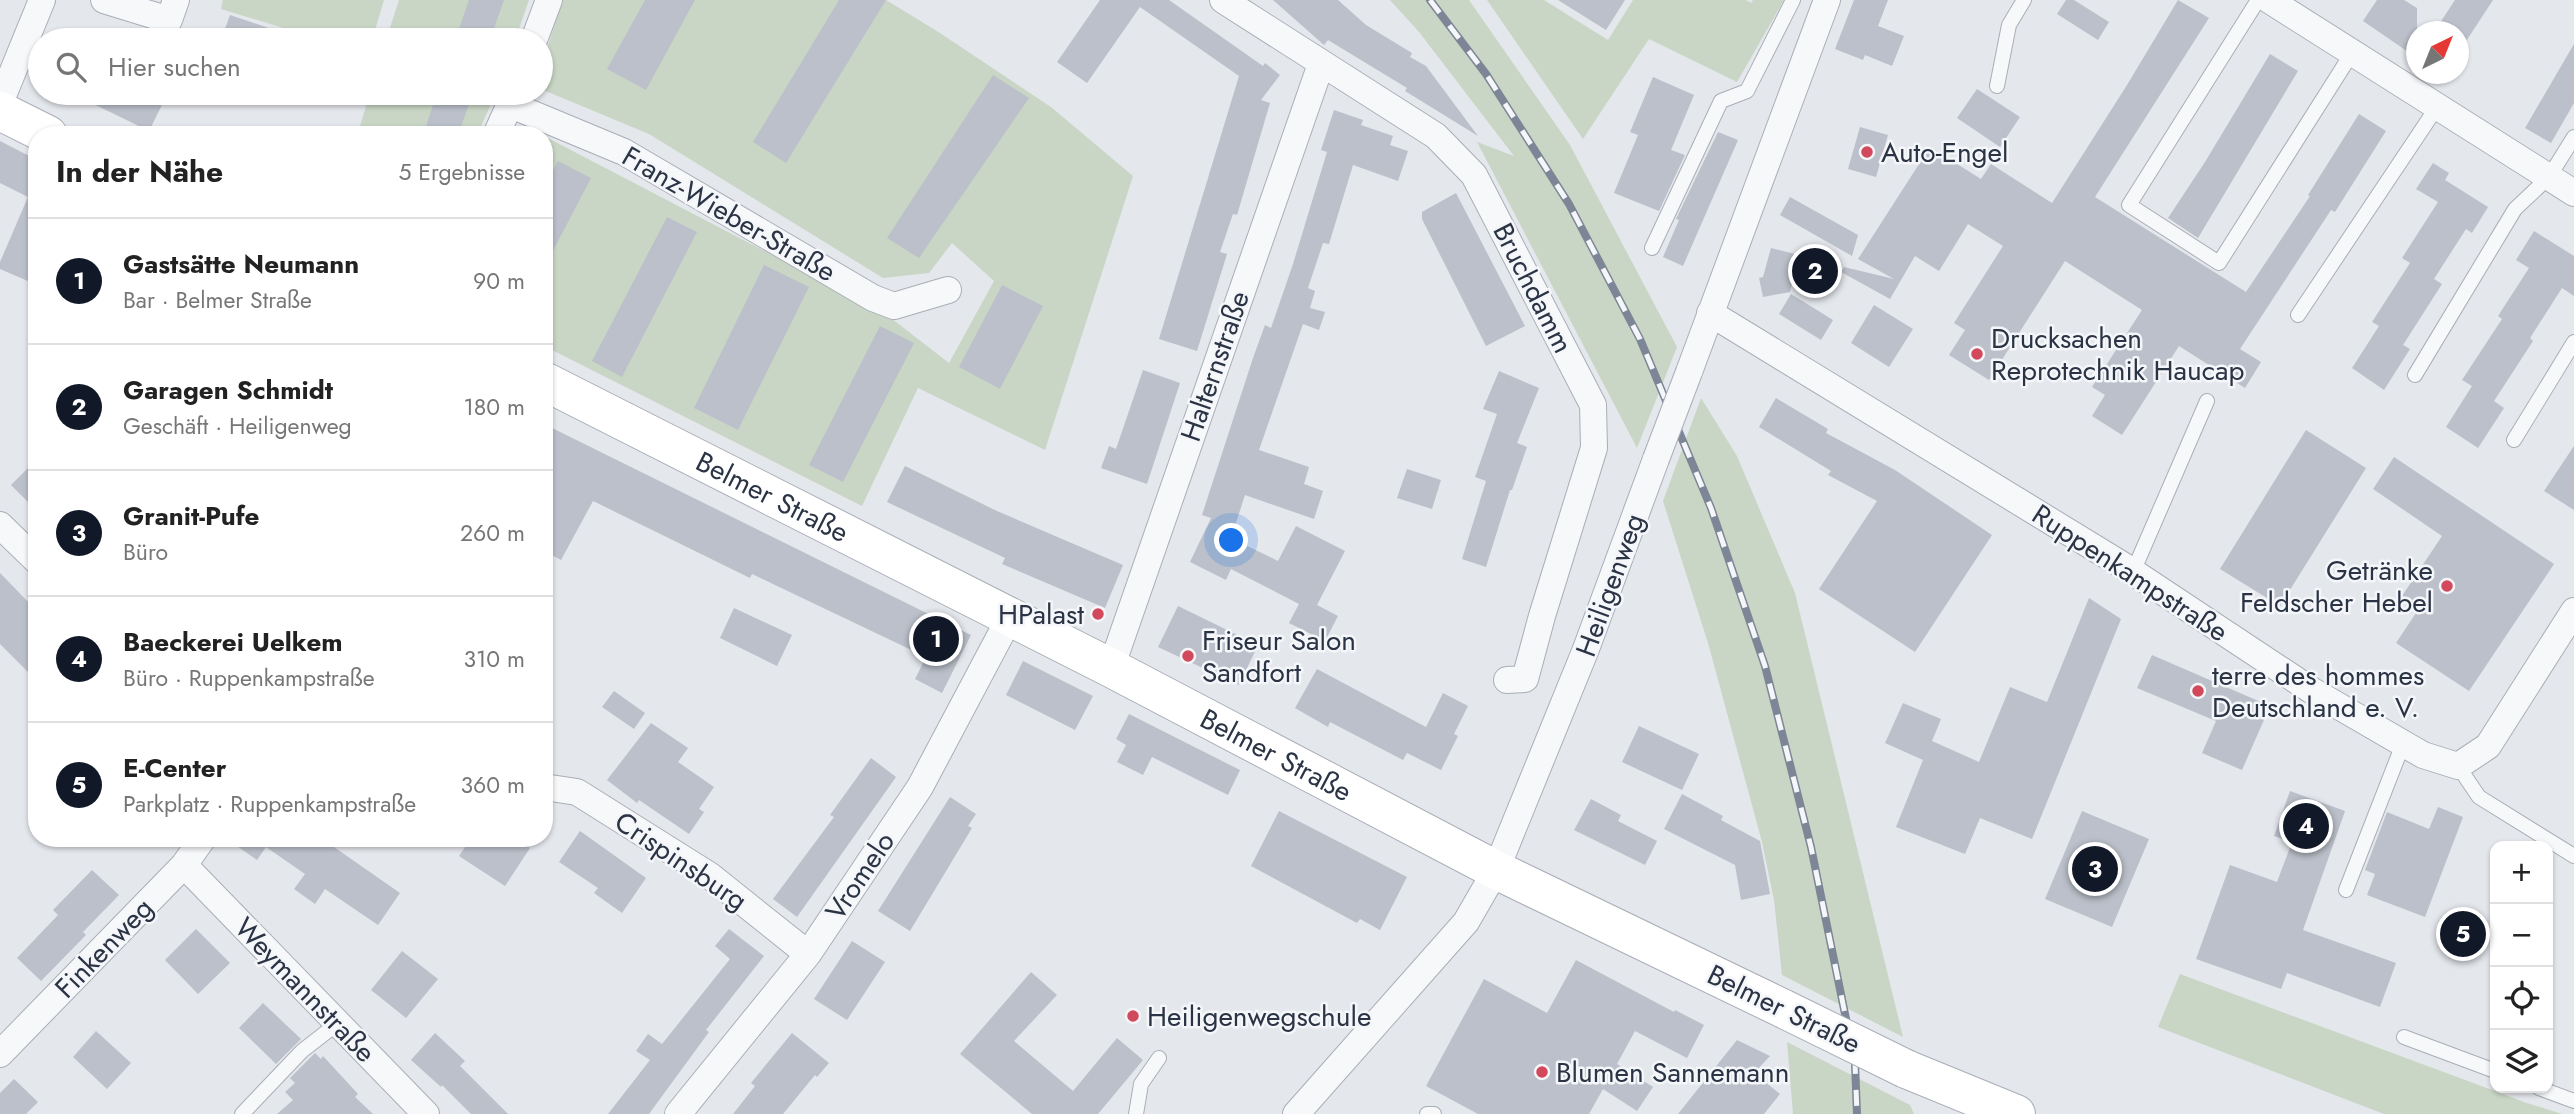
<!DOCTYPE html>
<html lang="de">
<meta charset="utf-8">
<style>
:root{--surface:#fff;--page:#f2f2f2;--text:#222;--muted:#767676;--line:#e0e0e0;--accent:#111827}
body{margin:0;font-family:Jost,sans-serif;background:var(--page);color:var(--text)}
.controls{position:absolute;right:21px;bottom:21px;display:grid;overflow:hidden;border-radius:14px;box-shadow:0 2px 5px #0004}
.controls button{width:63px;height:63px;display:grid;place-items:center;padding:0;border:0;border-bottom:2px solid var(--line);background:var(--surface);color:var(--text);font:35px sans-serif}
.compass{position:absolute;left:2406px;top:21px;width:63px;height:63px;border-radius:50%;background:var(--surface);box-shadow:0 2px 5px #0004;rotate:43deg}
.you{position:absolute;left:1232px;top:541px;width:24px;height:24px;margin:-18px;border:5px solid #fff;border-radius:50%;background:#1a73e8;box-shadow:0 0 0 10px #1a73e833}
.badge{display:grid;place-items:center;width:46px;height:46px;border-radius:50%;background:var(--accent);color:#fff;font-size:23px;font-weight:700}
.pin{position:absolute;translate:-50% -50%;border:4px solid #fff;box-shadow:0 2px 7px #0006}
.list{margin:0;padding:0;list-style:none}
h2{display:flex;justify-content:space-between;align-items:center;height:91px;margin:0;padding:0 28px;font-size:30px}
h2 small{font-size:23px;font-weight:400;color:var(--muted)}
.list li{display:grid;grid-template-columns:46px 1fr auto;gap:21px;align-items:center;box-sizing:border-box;height:126px;padding:0 28px;border-top:2px solid var(--line)}
.list b{display:block;font-size:26px;white-space:nowrap}
.list p{margin:0;font-size:23px;white-space:nowrap;color:var(--muted)}
.list em{font-size:23px;font-style:normal;color:var(--muted)}
.icon{flex:none;width:38px;height:38px;fill:none;stroke:currentColor;stroke-width:2;stroke-linecap:round;stroke-linejoin:round}
.map{position:relative;flex:none;width:2574px;height:1114px;overflow:hidden}
.search{position:absolute;background:var(--surface);box-shadow:0 2px 5px #0004;left:28px;top:28px;width:525px;height:77px;display:flex;align-items:center;gap:18px;box-sizing:border-box;padding:0 24px;border-radius:38px;color:var(--muted);font-size:26px}
.panel{position:absolute;background:var(--surface);box-shadow:0 2px 5px #0004;left:28px;top:126px;width:525px;height:721px;border-radius:28px}
.map>svg:first-child{display:block}
.green{fill:#c9d6c5}
.building{fill:#bbc0ca}
.lines{fill:none;stroke-linecap:round;stroke-linejoin:round}
.lane-casing{stroke:#a9aeb7;stroke-width:16}
.street-casing{stroke:#a9aeb7;stroke-width:28}
.secondary-casing{stroke:#a9aeb7;stroke-width:40}
.lane{stroke:#f7f8fa;stroke-width:14}
.street{stroke:#f7f8fa;stroke-width:26}
.secondary{stroke:#fff;stroke-width:38}
.rail-casing{stroke:#7d8696;stroke-width:8}
.rail{stroke:#f4f6f9;stroke-width:5;stroke-dasharray:16;stroke-linecap:butt}
.street-bridge-casing{stroke:#a9aeb7;stroke-width:28;stroke-linecap:butt}
.secondary-bridge-casing{stroke:#a9aeb7;stroke-width:40;stroke-linecap:butt}
.street-bridge{stroke:#f7f8fa;stroke-width:26}
.secondary-bridge{stroke:#fff;stroke-width:38}
.poi-dot{fill:#d1495b;stroke:#f4f6f9;stroke-width:2.5}
.labels{text-anchor:middle;dominant-baseline:central;stroke-width:5;stroke-linejoin:round;paint-order:stroke}
.poi-label{font-size:28px;fill:#2b3445;stroke:#f4f6f9;text-anchor:start}
.street-label{font-size:28px;fill:#2b3445;stroke:#f4f6f9}
</style>
<div class="map">
<svg width="2574" height="1114" viewBox="0 0 2574 1114">
<rect width="100%" height="100%" fill="#e4e7ec"/>
<path class="green" d="M223,0H384L372,40H323L221,9Z
M399,0H529L515,40H386Z
M563,0H886L940,33L1051,107L1133,176L1045,450L918,388L862,506L544,346V136L887,315L949,363L994,281L952,243L929,273L883,278L649,134L541,89V66Z
M1390,0H1469L1570,145L1677,347L1637,448L1477,142L1514,156L1419,32Z
M1487,0H1544L1608,40L1633,0H1746L1751,3L1753,0H1784L1737,82L1649,39L1583,139Z
M370,93H496L477,135H378L360,126Z
M1701,398L1737,456L1795,593L1903,1037L1782,975L1774,900L1762,842L1708,643L1663,501Z
M2180,974L2527,1103L2562,1114H2384L2158,1027Z
M1787,1042L1910,1105L1914,1114H1793Z"/>
<path class="building" d="M469,0H504L490,40H455Z
M645,0H695L646,90L607,69Z
M839,0H886L786,163L753,142Z
M1100,0H1169L1263,66L1265,63L1280,75L1261,100L1270,103L1237,215L1233,214L1220,252L1227,254L1197,351L1159,339L1239,76L1140,7L1087,83L1057,62Z
M1273,0H1338L1366,25L1412,53L1410,57L1426,66L1478,136L1405,91L1407,88L1328,40L1324,45Z
M1558,0H1625L1606,30Z
M1854,0H1888L1878,26L1904,36L1892,66L1865,55L1863,60L1835,49Z
M2066,0H2074L2109,22L2098,40L2057,14Z
M2178,0L2209,18L2095,197L2246,292L2310,196L2308,195L2359,114L2386,131L2335,212L2331,210L2240,349L2261,362L2245,388L2179,346L2122,435L2092,416L2105,395L2092,387L2142,310L2065,261L1989,380L1949,355L1965,330L1954,323L2003,246L1968,224L1939,271L1915,256L1890,299L1841,272L1844,267L1894,279L1858,259L1930,147L1981,179L1991,164L2052,203L2127,85Z
M2377,0H2404L2417,8V58L2363,21Z
M2455,0H2493L2459,52V32H2434Z
M230,15L295,37L294,40H221Z
M2574,44V103L2551,143L2525,128Z
M2270,54L2298,71L2198,238L2168,218L2205,162Z
M993,75L1029,98L919,258L887,238Z
M1653,77L1694,95L1671,150L1685,155L1659,211L1614,193L1638,135L1630,132Z
M1977,89L2020,117L2000,147L1957,118Z
M71,93H143L163,103L149,131Z
M437,93H473L458,135H423Z
M1334,110L1363,120L1361,125L1393,136L1390,145L1408,151L1398,181L1353,165L1329,244L1323,243L1308,288L1315,291L1310,308L1325,312L1319,330L1303,324L1259,450L1309,467L1304,484L1323,491L1314,519L1245,495L1231,538L1278,561L1296,526L1345,551L1317,605L1338,616L1325,641L1289,623L1299,604L1231,569L1226,580L1190,562L1211,518L1202,515L1253,358L1265,325L1271,328L1293,264L1327,152L1321,150Z
M1860,127L1888,135L1876,177L1848,169Z
M1718,132L1738,140L1683,266L1663,257L1679,220L1676,219Z
M0,141L37,160V285L0,269V262L28,197L0,183Z
M558,161L591,178L544,268V187Z
M2433,163L2449,173L2445,180L2488,207L2472,233L2466,229L2434,279L2442,284L2403,345L2410,349L2384,390L2352,368L2379,326L2372,322L2410,263L2402,258L2438,202L2416,189Z
M1456,193L1525,326L1486,346L1422,219V212Z
M1790,197L1858,235L1852,256L1780,215Z
M667,217L697,232L622,377L592,361Z
M2534,231L2574,256V296L2562,288L2530,338L2533,341L2494,401L2504,408L2478,448L2446,427L2472,386L2462,380L2502,319L2498,316L2529,268L2516,260Z
M1771,248L1799,255L1790,292L1763,297L1759,278L1763,277Z
M764,265L809,287L738,430L694,408Z
M1002,285L1043,306L1000,389L959,367Z
M1791,294L1833,320L1821,340L1779,314Z
M1874,305L1913,329L1889,367L1851,343Z
M880,326L914,343L843,482L809,465Z
M1143,370L1180,383L1147,484L1101,468L1109,446L1116,449Z
M1499,371L1539,388L1517,443L1527,447L1512,490H1510L1486,567L1462,559L1486,481L1475,477L1497,414L1483,409Z
M1776,398L1828,429L1826,433L1895,470L1992,535L1915,652L1819,589L1877,501L1828,475L1831,471L1759,427Z
M544,424L971,635L942,693L915,679L926,657L752,574L750,578L593,501L561,560L544,551Z
M2306,430L2366,468L2280,606L2220,569Z
M2574,446V510L2544,491Z
M2394,457L2554,564L2469,691L2396,643L2418,610L2400,599L2442,536L2373,489Z
M37,459V511L11,485Z
M905,466L997,511L1123,565L1105,608L1002,564L1005,558L887,502Z
M1407,469L1441,480L1432,509L1397,498Z
M0,573L37,611V681L0,644Z
M2089,598L2121,619L2032,839L1980,818L1965,854L1896,827L1923,760L1885,743L1903,703L1941,719L1932,741L1979,762L2010,687L2047,702Z
M1178,606L1258,645L1239,685L1158,647Z
M734,608L792,635L777,666L720,638Z
M2152,655L2270,706L2242,770L2202,753L2216,721L2137,688Z
M1023,661L1093,696L1075,730L1006,695Z
M1317,669L1426,727L1443,693L1468,706L1454,734L1458,736L1441,770L1407,753L1403,760L1330,722L1328,727L1295,708Z
M614,691L645,713L634,729L602,707Z
M1129,714L1240,770L1228,795L1152,757L1143,775L1117,762L1126,745L1116,739Z
M651,723L688,748L678,762L714,787L699,809L704,812L689,834L639,800L637,803L607,780Z
M1639,726L1699,754L1682,790L1622,762Z
M871,758L896,777L797,917L773,899L834,817L830,815Z
M2290,791L2345,811L2303,930L2396,963L2380,1007L2287,973L2281,989L2196,959L2230,865L2277,882L2292,842L2274,836Z
M1682,794L1723,816L1721,820L1760,841L1770,894L1741,900L1735,865L1664,829Z
M950,797L976,814L968,826L972,828L910,931L878,911Z
M1591,799L1621,815L1618,821L1657,841L1645,865L1574,830Z
M2438,807L2463,817L2425,917L2367,895L2375,874L2365,870L2387,812L2429,829Z
M1279,811L1407,877L1380,930L1360,919L1357,923L1251,866Z
M2082,811L2149,839L2112,927L2045,899Z
M580,831L646,878L622,913L594,893L598,888L559,862Z
M225,838H321L400,893L378,925L325,889L315,904L294,889L305,874L266,847L257,860Z
M471,838H514L530,848L505,886L459,856Z
M92,870L119,895L83,932L86,935L41,981L17,958L58,915L53,910Z
M196,929L230,963L198,994L165,960Z
M729,929L764,956L706,1030L709,1032L649,1114H608L650,1060L636,1051L648,1034L662,1044L730,959L715,946Z
M852,941L885,962L847,1020L814,999Z
M402,951L438,979L406,1018L371,990Z
M1576,960L1674,1012L1675,1010L1704,1025L1687,1058L1635,1031L1617,1064L1653,1087L1637,1111L1603,1089L1589,1114H1478L1426,1086L1484,979L1547,1013Z
M1031,972L1057,995L1014,1041L1073,1091L1117,1038L1143,1060L1098,1114H1032L960,1054Z
M263,1003L301,1039L276,1064L239,1028Z
M96,1031L131,1063L107,1089L73,1057Z
M435,1033L465,1061L460,1066L508,1114H471L442,1085L441,1087L411,1060Z
M792,1033L829,1063L817,1077L815,1075L783,1114H733L755,1086L751,1083Z
M1737,1040L1770,1056L1754,1073L1780,1094L1764,1114H1678Z
M315,1053L321,1059L323,1056L358,1094L355,1097L373,1114H277L293,1100L285,1092L295,1083L290,1078Z
M14,1079L38,1102L26,1114H0V1093Z"/>
<g class="lines">
<g class="lane-casing">
<path id="lane" d="M2258,0L2129,205L2219,263L2352,53
M1997,86L2009,25L2024,0
M241,135L242,134
M1652,248L1721,101L1747,91L1793,0
M2298,315L2437,107
M2415,375L2515,209L2549,177L2574,137
M2514,440L2574,342
M2133,572L2207,401
M2458,766L2479,797L2574,856
M2346,890L2403,744
M2404,1037L2495,1071
M2539,1088L2574,1101
M242,1114L302,1051L338,1023
M1136,1114L1141,1084L1159,1058
M1427,1114H1434"/>
</g>
<g class="street-casing">
<path id="street" d="M104,0L169,20L176,0
M1223,0L1436,136L1474,175L1593,405L1594,448L1542,616L1525,679L1507,680
M2269,0L2574,193
M534,40L549,0
M0,103L42,0
M511,105L624,152L873,298L894,306L948,290
M496,135L515,93
M1710,313L2124,566L2311,690L2423,755L2458,766L2488,746L2574,611
M1689,372L1827,0
M0,525L37,561
M1111,668L1321,64
M544,787L577,792L709,875L808,954
M184,865L426,1114
M0,1054L184,865L203,838
M678,1114L808,954L920,787L1010,617
M1296,1114L1466,922L1496,870L1586,649L1656,459"/>
</g>
<g class="secondary-casing">
<g id="secondary">
<path d="M0,111L48,135"/>
<path id="s1" d="M544,381L1111,668L1496,870L1784,1009"/>
<path d="M1906,1069L2016,1114"/>
</g>
</g>
<use href="#lane" class="lane"/>
<use href="#street" class="street"/>
<use href="#secondary" class="secondary"/>
<g class="rail-casing">
<path id="rail" d="M1430,0L1486,74L1569,204L1640,339L1711,508L1765,666L1811,847L1855,1063L1857,1114"/>
</g>
<use href="#rail" class="rail"/>
<g class="street-bridge-casing">
<path id="street-bridge" d="M1656,459L1689,372"/>
</g>
<g class="secondary-bridge-casing">
<path id="secondary-bridge" d="M1784,1009L1906,1069"/>
</g>
<use href="#street-bridge" class="street-bridge"/>
<use href="#secondary-bridge" class="secondary-bridge"/>
</g>
<g class="poi-dot">
<circle cx="1867" cy="152" r="7"/>
<circle cx="1977" cy="354" r="7"/>
<circle cx="2447" cy="586" r="7"/>
<circle cx="1098" cy="614" r="7"/>
<circle cx="1188" cy="656" r="7"/>
<circle cx="2198" cy="691" r="7"/>
<circle cx="1133" cy="1016" r="7"/>
<circle cx="1542" cy="1072" r="7"/>
</g>
<g class="labels">
<g class="poi-label">
<text x="1881" y="152">Auto-Engel</text>
<text x="1991" y="338">Drucksachen<tspan x="1991" dy="32">Reprotechnik Haucap</tspan></text>
<text x="2433" y="570" text-anchor="end">Getränke<tspan x="2433" dy="32">Feldscher Hebel</tspan></text>
<text x="1084" y="614" text-anchor="end">HPalast</text>
<text x="1202" y="640">Friseur Salon<tspan x="1202" dy="32">Sandfort</tspan></text>
<text x="2212" y="675">terre des hommes<tspan x="2212" dy="32">Deutschland e. V.</tspan></text>
<text x="1147" y="1016">Heiligenwegschule</text>
<text x="1556" y="1072">Blumen Sannemann</text>
</g>
<g class="street-label">
<text transform="translate(729 214) rotate(30)">Franz-Wieber-Straße</text>
<text transform="translate(1533 288) rotate(63)">Bruchdamm</text>
<text transform="translate(1215 366) rotate(-71)">Halternstraße</text>
<text stroke="none"><textPath href="#s1" startOffset="256">Belmer Straße</textPath></text>
<text transform="translate(2130 573) rotate(33)">Ruppenkampstraße</text>
<text transform="translate(1610 585) rotate(-70)">Heiligenweg</text>
<text stroke="none"><textPath href="#s1" startOffset="822">Belmer Straße</textPath></text>
<text transform="translate(681 861) rotate(34)">Crispinsburg</text>
<text transform="translate(860 876) rotate(-56)">Vromelo</text>
<text transform="translate(104 948) rotate(-46)">Finkenweg</text>
<text transform="translate(305 990) rotate(46)">Weymannstraße</text>
<text transform="translate(1784 1009) rotate(26)">Belmer Straße</text>
</g>
</g>
</svg>
<div class="controls">
<button>+</button>
<button>−</button>
<button><svg class="icon" aria-label="locate" viewBox="0 0 24 24"><circle cx="12" cy="12" r="6"/><path d="M12 2v4M12 18v4M2 12h4M18 12h4"/></svg></button>
<button><svg class="icon" aria-label="layers" viewBox="0 0 24 24"><path d="M12 4l9 5-9 5-9-5zM3 14l9 5 9-5"/></svg></button>
</div>
<svg class="compass" viewBox="-18 -18 36 36"><path d="M0-13l5 13h-10z" fill="#e53935"/><path d="M0 13l5-13h-10z" fill="#767676"/></svg>
<div class="you"></div>
<div class="pin badge" style="left:936px;top:639px">1</div>
<div class="pin badge" style="left:1815px;top:271px">2</div>
<div class="pin badge" style="left:2095px;top:869px">3</div>
<div class="pin badge" style="left:2306px;top:826px">4</div>
<div class="pin badge" style="left:2463px;top:934px">5</div>
<div class="search"><svg class="icon" aria-label="search" viewBox="0 0 24 24"><circle cx="10" cy="10" r="6"/><path d="M15 15l6 6"/></svg>Hier suchen</div>
<section class="panel">
<h2>In der Nähe<small>5 Ergebnisse</small></h2>
<ul class="list">
<li><span class="badge">1</span><div><b>Gastsätte Neumann</b><p>Bar · Belmer Straße</p></div><em>90 m</em></li>
<li><span class="badge">2</span><div><b>Garagen Schmidt</b><p>Geschäft · Heiligenweg</p></div><em>180 m</em></li>
<li><span class="badge">3</span><div><b>Granit-Pufe</b><p>Büro</p></div><em>260 m</em></li>
<li><span class="badge">4</span><div><b>Baeckerei Uelkem</b><p>Büro · Ruppenkampstraße</p></div><em>310 m</em></li>
<li><span class="badge">5</span><div><b>E-Center</b><p>Parkplatz · Ruppenkampstraße</p></div><em>360 m</em></li>
</ul>
</section>
</div>
